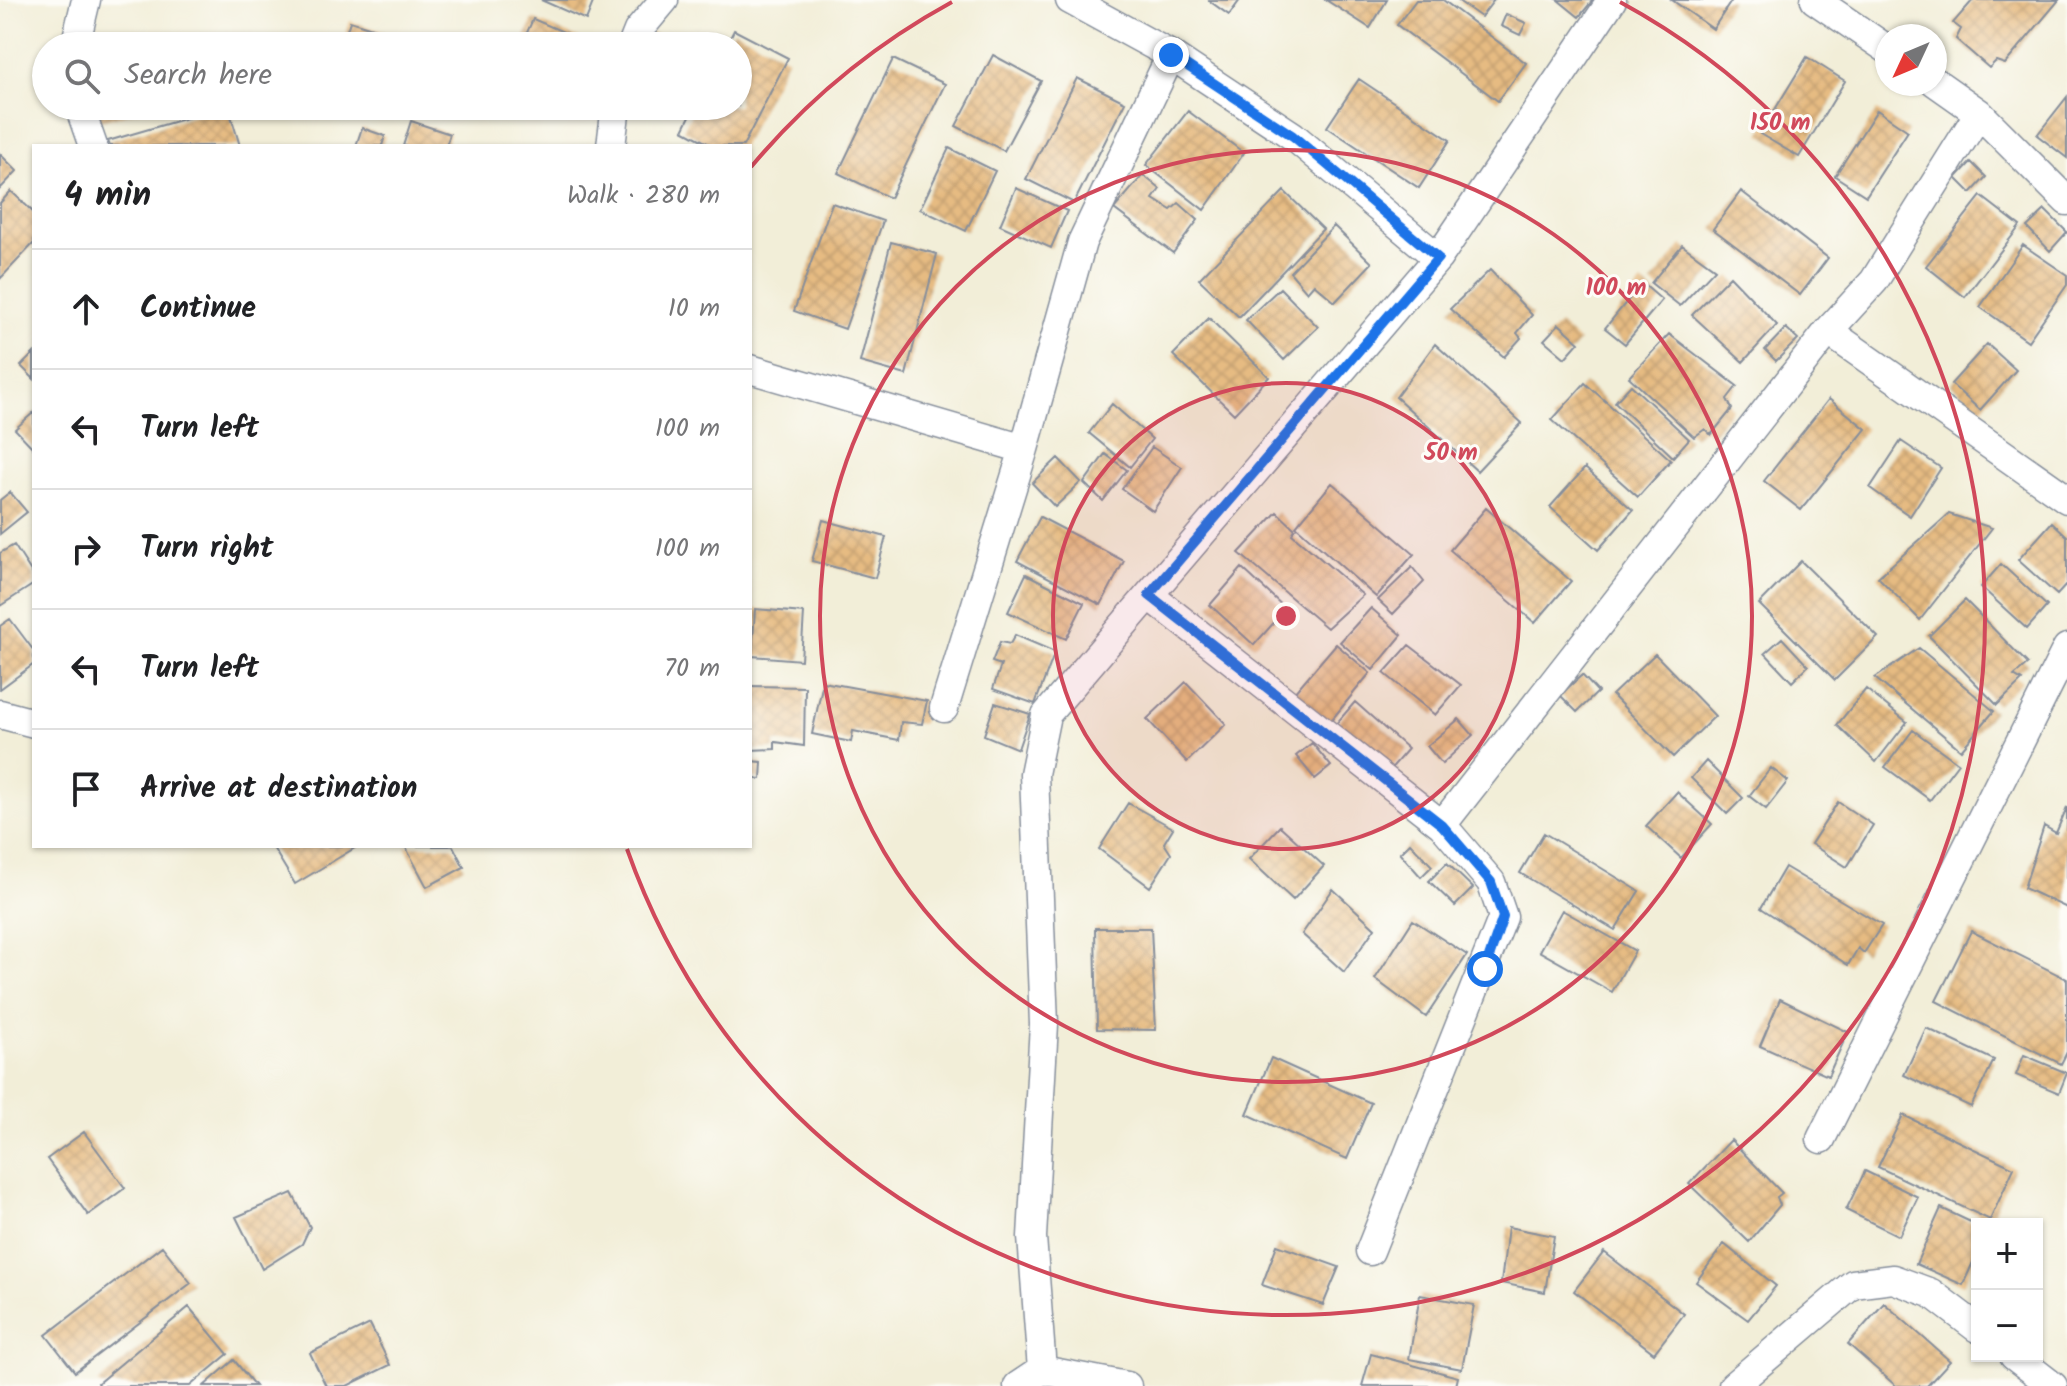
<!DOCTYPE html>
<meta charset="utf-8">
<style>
:root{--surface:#fff;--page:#f6f6f6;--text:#202124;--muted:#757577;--line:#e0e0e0}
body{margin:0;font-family:Kalam,sans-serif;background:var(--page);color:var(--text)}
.controls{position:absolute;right:24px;bottom:24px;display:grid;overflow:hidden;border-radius:0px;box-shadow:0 2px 6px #0004}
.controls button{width:72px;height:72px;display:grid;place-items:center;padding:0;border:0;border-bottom:2px solid var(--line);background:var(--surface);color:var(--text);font:40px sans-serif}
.compass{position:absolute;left:1875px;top:24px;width:72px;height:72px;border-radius:50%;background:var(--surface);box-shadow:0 2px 6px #0004;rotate:226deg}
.stop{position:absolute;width:24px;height:24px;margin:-18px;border:6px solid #1a73e8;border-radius:50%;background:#fff}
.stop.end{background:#1a73e8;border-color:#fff;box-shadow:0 2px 8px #0008}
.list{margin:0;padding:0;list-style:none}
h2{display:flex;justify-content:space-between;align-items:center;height:104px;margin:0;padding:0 32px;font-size:34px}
h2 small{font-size:26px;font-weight:400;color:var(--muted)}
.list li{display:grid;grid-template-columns:52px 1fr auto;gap:24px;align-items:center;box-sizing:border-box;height:120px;padding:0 32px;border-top:2px solid var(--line)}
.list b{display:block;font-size:30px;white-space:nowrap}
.list em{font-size:26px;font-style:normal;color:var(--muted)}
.icon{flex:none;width:44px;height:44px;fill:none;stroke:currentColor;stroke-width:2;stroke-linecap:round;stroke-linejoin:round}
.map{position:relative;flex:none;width:2067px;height:1386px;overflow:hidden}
.search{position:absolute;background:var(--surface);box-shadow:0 2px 6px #0004;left:32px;top:32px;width:720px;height:88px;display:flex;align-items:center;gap:20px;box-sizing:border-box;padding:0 28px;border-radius:44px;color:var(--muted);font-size:30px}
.panel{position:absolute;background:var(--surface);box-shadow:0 2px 6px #0004;left:32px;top:144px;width:720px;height:704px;border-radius:0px}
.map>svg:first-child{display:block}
.building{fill:url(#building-cross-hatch)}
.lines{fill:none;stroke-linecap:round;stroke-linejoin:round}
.street-casing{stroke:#868e9b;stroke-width:31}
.street{stroke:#fff;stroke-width:28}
.route{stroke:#1a73e8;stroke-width:10}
.ring{fill:none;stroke:#d1495b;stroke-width:4}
.centre{fill:#d1495b;stroke:#fdfcf7;stroke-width:4}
.ring-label{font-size:24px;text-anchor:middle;font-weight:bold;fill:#d1495b;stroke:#fdfcf7;stroke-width:6;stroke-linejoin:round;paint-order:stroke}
</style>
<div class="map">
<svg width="2067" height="1386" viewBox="0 0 2067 1386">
<defs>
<pattern id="building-cross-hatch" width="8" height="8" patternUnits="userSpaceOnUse" patternTransform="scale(2)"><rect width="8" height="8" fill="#e6bb82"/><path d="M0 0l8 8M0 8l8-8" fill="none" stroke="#c5a173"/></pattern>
</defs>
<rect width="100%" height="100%" fill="#fdfcf7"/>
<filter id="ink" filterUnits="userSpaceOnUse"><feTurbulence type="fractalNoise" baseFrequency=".0125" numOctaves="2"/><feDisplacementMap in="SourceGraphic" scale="16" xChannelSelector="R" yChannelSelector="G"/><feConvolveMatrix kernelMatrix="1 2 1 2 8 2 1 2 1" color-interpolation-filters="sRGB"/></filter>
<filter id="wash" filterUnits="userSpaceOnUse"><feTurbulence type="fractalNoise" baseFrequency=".006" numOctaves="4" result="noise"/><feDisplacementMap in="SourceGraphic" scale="32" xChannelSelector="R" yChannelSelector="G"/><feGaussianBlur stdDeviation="1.8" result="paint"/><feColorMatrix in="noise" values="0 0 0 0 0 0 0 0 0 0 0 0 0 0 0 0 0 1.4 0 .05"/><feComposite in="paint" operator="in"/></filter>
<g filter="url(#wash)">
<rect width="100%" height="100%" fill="#f2eed8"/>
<g id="blocks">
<path class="building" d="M541,0H594L586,20Z
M1208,0H1240L1229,15Z
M1326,0H1387L1370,28Z
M1416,0H1443L1526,63L1498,101L1397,25Z
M1457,0H1494L1481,17Z
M1558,0H1593L1579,17Z
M1672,0H1732L1713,29Z
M1973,0H2059L2005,64L1996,61L1989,68L1956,39L1961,29L1953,23Z
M1506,14L1526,23L1520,35L1501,26Z
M533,19L580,39L577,46H521Z
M350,21L394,35L391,46H342Z
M643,30L689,45V46H638Z
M734,30L788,58L743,146H713L683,130L695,106H738V46H726Z
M993,55L1041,81L1004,151L956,126Z
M1807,57L1845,81L1799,157L1760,134Z
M893,59L945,84L890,198L838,173Z
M1077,78L1125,102L1074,203L1026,179Z
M1359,79L1450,140L1419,188L1327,127Z
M2067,97V158L2037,135Z
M84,106H142L143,110L88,124Z
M228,106L240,146H110L108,141Z
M1877,110L1908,131L1866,196L1835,176Z
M1188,111L1244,153L1204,210L1146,165Z
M411,121L450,134L446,146H403Z
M362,128L385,136L382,146H356Z
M949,148L995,171L966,231L920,209Z
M0,154L17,171L0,189Z
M1971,162L1986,177L1971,193L1956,178Z
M1143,175L1160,189L1153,199L1171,210L1179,203L1198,220L1173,253L1114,209Z
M1016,188L1067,211L1051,248L1000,225Z
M11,191L34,213V243L0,279V203Z
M1284,191L1323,229L1239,317L1199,279Z
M1741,191L1828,258L1800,295L1713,229Z
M1981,196L2020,226L1965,297L1926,266Z
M832,203L883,221L845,329L794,311Z
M2045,210L2067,232L2050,251L2027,227Z
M1334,226L1372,263L1335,302L1314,284L1307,292L1290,272Z
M891,242L937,254L906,375L860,362Z
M1682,245L1715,269L1680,306L1651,283Z
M2023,245L2067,275V285L2028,341L1980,307Z
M1490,270L1532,315L1517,333L1521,338L1504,357L1450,309Z
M1730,276L1777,325L1743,362L1692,315Z
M1642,283L1662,300L1625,344L1605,328Z
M1280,288L1318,327L1284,360L1246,320Z
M1209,318L1269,377L1234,414L1173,355Z
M1559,324L1579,342L1565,358L1544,340Z
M1786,328L1798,339L1776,361L1765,350Z
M1669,334L1737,386L1727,399L1732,409L1711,435L1705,429L1694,437L1629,377Z
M1435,344L1522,423L1477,471L1396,397Z
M1987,344L2016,370L1980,410L1951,384Z
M34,353V379L21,366Z
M1585,383L1671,460L1638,497L1552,420Z
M1631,385L1689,439L1673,457L1615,402Z
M1829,399L1866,429L1801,510L1764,481Z
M1112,404L1152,439L1130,467L1089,433Z
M34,412V449L15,429Z
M1901,441L1941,468L1910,516L1870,488Z
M1152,447L1182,467L1153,511L1122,489Z
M1105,454L1127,470L1103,501L1084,483Z
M1058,458L1081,482L1055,507L1032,483Z
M1585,468L1633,510L1598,550L1550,507Z
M1332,483L1414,554L1376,597L1296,526Z
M10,492L27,512L0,534V500Z
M1486,508L1571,581L1535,623L1450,550Z
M1277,512L1295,529L1292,534L1363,595L1327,628L1239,553Z
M1949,514L1992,528L1920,620L1878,577Z
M1040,517L1124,561L1101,605L1017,561Z
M823,520L886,537L875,578L812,561Z
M2052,522L2067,536V584L2057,595L2018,560Z
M14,545L34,576V584L0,606V553Z
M1801,561L1878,637L1835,680L1759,604Z
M2001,564L2047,606L2027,629L1981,587Z
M1412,567L1424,582L1393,614L1378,600Z
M1242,568L1286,609L1254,645L1210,605Z
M1026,574L1084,603L1066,639L1008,612Z
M1965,600L2028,664L2014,676L2022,681L1997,705L1929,636Z
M1371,608L1402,635L1373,670L1340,642Z
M755,609L804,613L801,660L752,656Z
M10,619L34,651V664L0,689V626Z
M1015,635L1055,652L1035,704L993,689L1001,665L992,662L1000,642L1010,644Z
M1782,638L1808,666L1792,682L1765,653Z
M1336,644L1370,673L1329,723L1294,693Z
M1409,645L1461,685L1435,715L1384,673Z
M1919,648L1994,711L1961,750L1875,678Z
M1655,654L1715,716L1673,757L1612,695Z
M1582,675L1598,692L1577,712L1560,695Z
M823,682L927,701L922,724L901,722L899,740L853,731L851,742L812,734Z
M1186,682L1226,724L1187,762L1147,719Z
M750,686L805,687L804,746L775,742V749L750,750Z
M1866,689L1907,722L1876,762L1837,725Z
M1355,702L1408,749L1388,772L1335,725Z
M995,703L1030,714L1018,749L984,735Z
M1459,719L1473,735L1442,764L1427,746Z
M1913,730L1958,763L1930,800L1885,767Z
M1312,743L1331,766L1315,779L1296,756Z
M750,761L762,762L761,779L750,778Z
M1706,761L1743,798L1727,814L1691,778Z
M1771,768L1788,781L1766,809L1749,796Z
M1677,792L1712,824L1681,858L1646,826Z
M1838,802L1873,825L1847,867L1811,844Z
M1128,803L1173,828L1164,843L1171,854L1150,887L1099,849Z
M2067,807V908L2024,888L2044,826L2056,833Z
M1280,826L1324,866L1293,900L1249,859Z
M1544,833L1639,891L1615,930L1520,873Z
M1410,843L1432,866L1421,877L1400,853Z
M272,846H358L295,884Z
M405,846H453L464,867L427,887Z
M1447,863L1473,888L1455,906L1429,881Z
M1785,867L1882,925L1864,953L1858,948L1848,965L1761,908Z
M1333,889L1375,928L1344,972L1302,934Z
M1562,910L1635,951L1612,992L1539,951Z
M1413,920L1467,955L1426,1017L1375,979Z
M1095,928H1151L1156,1030L1097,1029Z
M1971,931L2067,979V1052L2061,1064L1936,1001Z
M1780,999L1848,1032L1828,1076L1760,1046Z
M1926,1028L1994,1060L1971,1107L1904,1075Z
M2024,1055L2067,1073L2059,1093L2016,1075Z
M1271,1058L1371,1103L1347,1159L1247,1114Z
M1903,1115L2014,1168L1990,1220L1878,1167Z
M84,1132L125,1188L88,1215L47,1159Z
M1731,1140L1782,1193L1777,1197L1780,1205L1749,1242L1689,1184Z
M1865,1171L1918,1197L1899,1236L1846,1210Z
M292,1193L310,1227L302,1244L262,1269L236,1217Z
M1941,1208L1977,1225V1253L1963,1285L1916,1264Z
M1508,1227L1554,1236L1545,1292L1501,1283Z
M1724,1244L1776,1286L1748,1320L1696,1282Z
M1277,1245L1339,1267L1323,1305L1262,1285Z
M162,1246L191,1283L75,1372L46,1335Z
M1604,1252L1684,1314L1654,1353L1574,1291Z
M1420,1295L1474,1305L1462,1369L1409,1359Z
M1884,1303L1950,1361L1927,1386H1896L1848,1344Z
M189,1307L228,1354L190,1386H100L98,1383Z
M370,1324L390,1365L347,1386H326L310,1353Z
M1371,1354L1458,1377L1456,1386H1362Z
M234,1360L255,1386H204Z"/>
</g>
</g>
<g filter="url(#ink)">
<use href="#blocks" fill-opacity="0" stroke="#868e9b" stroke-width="2"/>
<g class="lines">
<g class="street-casing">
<path id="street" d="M1070,0L1171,55L1293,136L1438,258
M1815,0L1887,49
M75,46L86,0
M632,46L638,31L664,0
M1935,82L1979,113L2067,201
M79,106L93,146
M611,146L616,106
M1828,331L2067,499
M750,369L1024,449
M1149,595L1442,825L1491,882L1503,917L1370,1251
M944,708L1024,449L1082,242L1171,55
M0,714L34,723
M1442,825L1828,331L1874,281L1979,113
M1821,1139L2067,648
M2014,1356L2053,1386
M1042,1370L1032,1237L1044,1024L1034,774L1046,715L1438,258L1612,0
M1018,1386L1042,1370L1127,1386
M1733,1386L1853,1284L1893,1279L1931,1293L1977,1328"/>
</g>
<use href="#street" class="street"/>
</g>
</g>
<g class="lines" filter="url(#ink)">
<path class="route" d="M1171,55L1293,136L1438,258L1149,595L1442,825L1491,882L1503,917L1485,969"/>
</g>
<circle cx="1286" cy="616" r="233" fill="#d1495b" fill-opacity=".12"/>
<g class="ring">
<circle cx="1286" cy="616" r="233"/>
<circle cx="1286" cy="616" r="466"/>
<path d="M751 167A699 699 0 0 1 952 2M1620 2A699 699 0 1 1 627 849"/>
</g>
<circle cx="1286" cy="616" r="12" class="centre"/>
<g class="ring-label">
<text x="1780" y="130">150 m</text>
<text x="1616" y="295">100 m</text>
<text x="1451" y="460">50 m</text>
</g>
</svg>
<div class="controls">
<button>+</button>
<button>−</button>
</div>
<svg class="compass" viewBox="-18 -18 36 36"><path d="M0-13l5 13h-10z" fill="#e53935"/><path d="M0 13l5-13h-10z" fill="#757577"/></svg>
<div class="stop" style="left:1485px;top:969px"></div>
<div class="stop end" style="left:1171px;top:55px"></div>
<div class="search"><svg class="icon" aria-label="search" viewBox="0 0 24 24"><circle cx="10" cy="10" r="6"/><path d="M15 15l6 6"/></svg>Search here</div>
<section class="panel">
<h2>4 min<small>Walk · 280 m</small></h2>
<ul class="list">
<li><svg class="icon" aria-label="ahead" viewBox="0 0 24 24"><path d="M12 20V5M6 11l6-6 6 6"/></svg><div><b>Continue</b></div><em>10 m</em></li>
<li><svg class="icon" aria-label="left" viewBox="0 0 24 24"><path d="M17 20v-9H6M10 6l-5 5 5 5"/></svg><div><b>Turn left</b></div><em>100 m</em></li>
<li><svg class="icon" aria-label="right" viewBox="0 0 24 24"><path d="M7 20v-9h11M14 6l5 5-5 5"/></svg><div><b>Turn right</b></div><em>100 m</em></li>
<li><svg class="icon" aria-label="left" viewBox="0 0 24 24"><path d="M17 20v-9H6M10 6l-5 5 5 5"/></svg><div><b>Turn left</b></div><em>70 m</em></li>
<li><svg class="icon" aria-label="arrive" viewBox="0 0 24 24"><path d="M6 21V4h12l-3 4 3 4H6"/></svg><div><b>Arrive at destination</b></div></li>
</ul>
</section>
</div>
